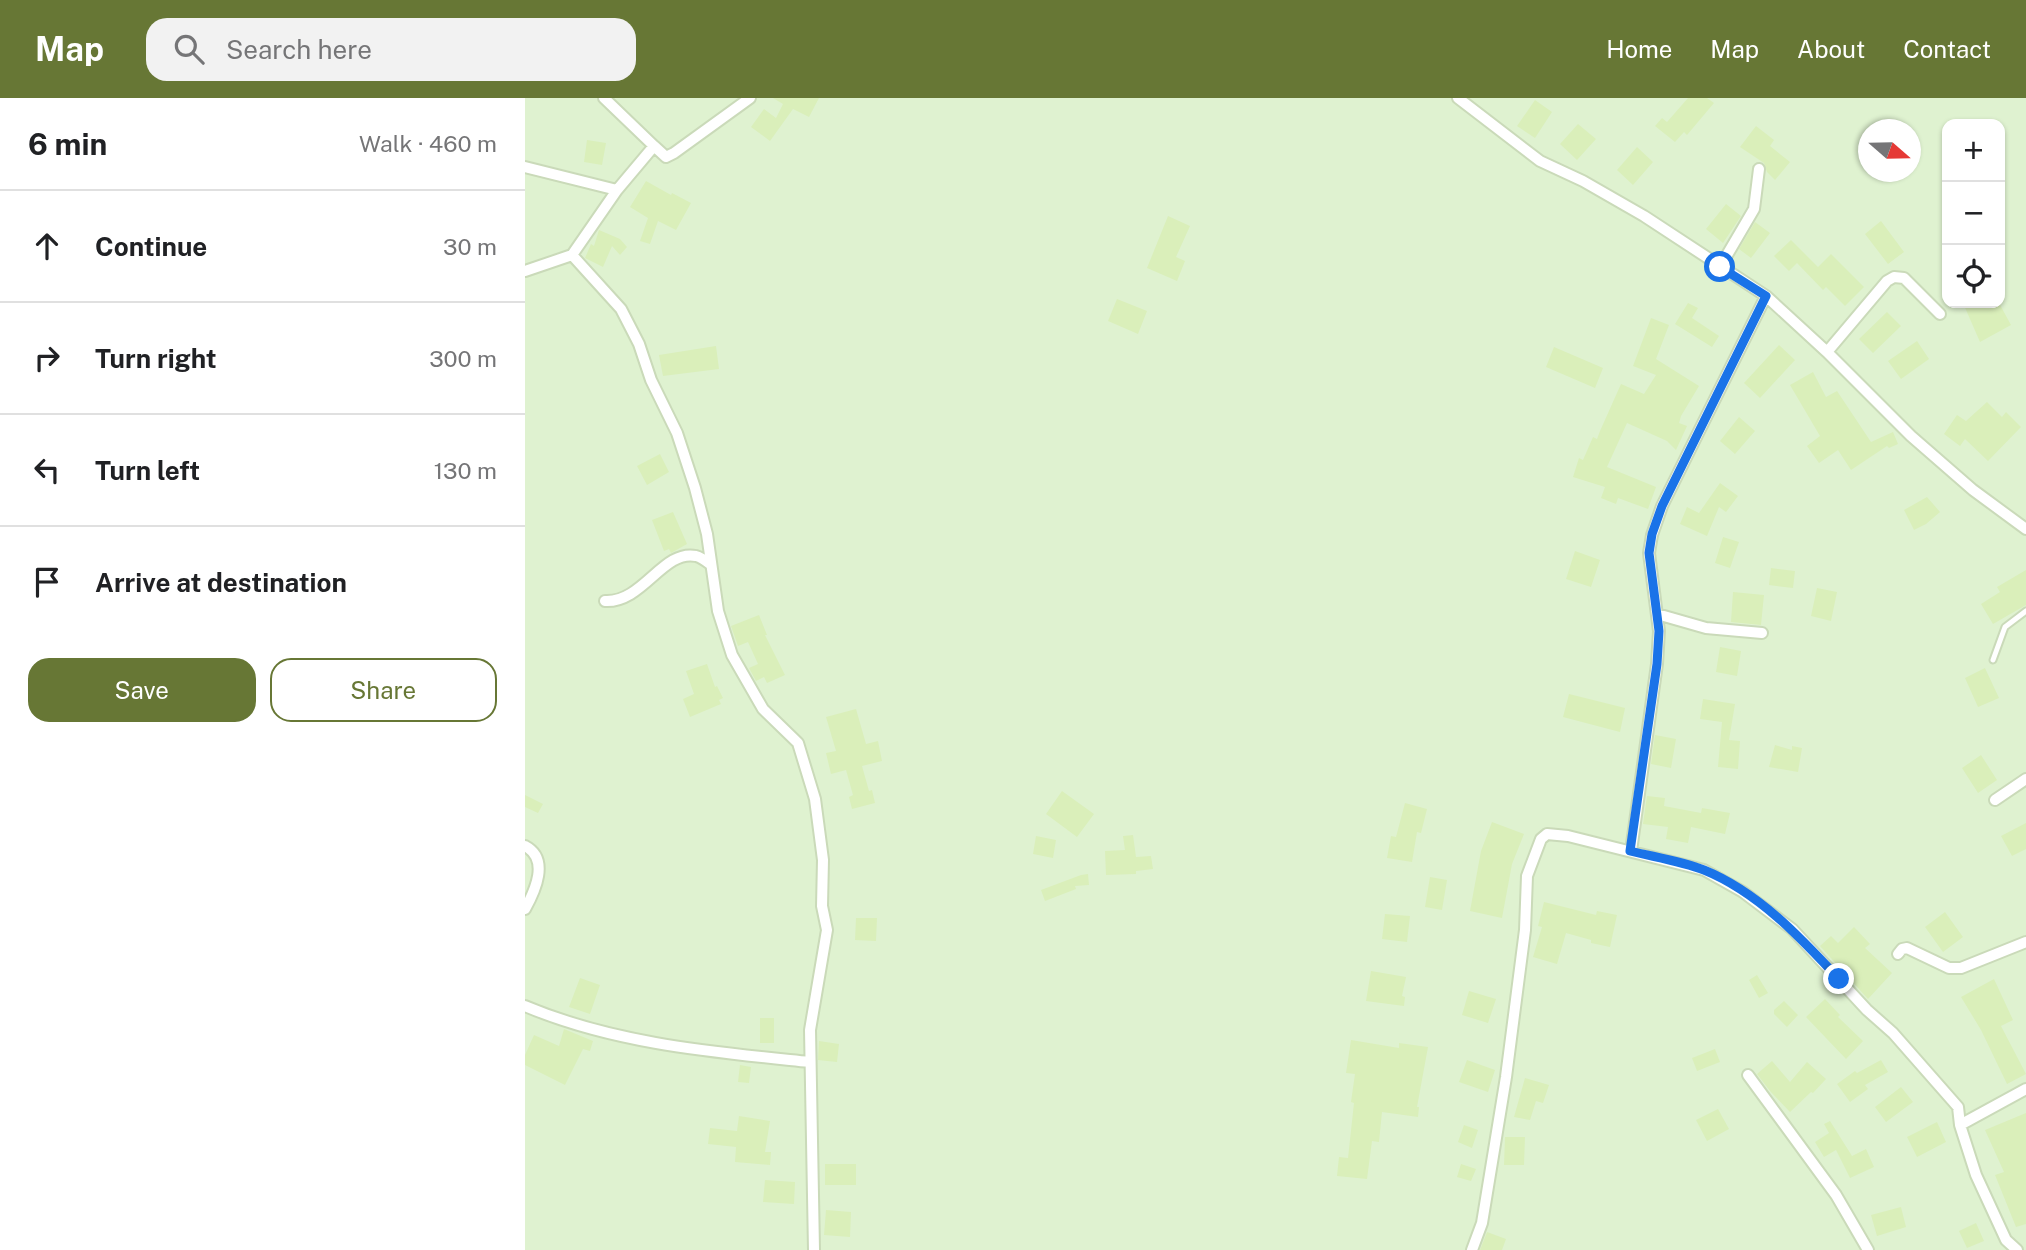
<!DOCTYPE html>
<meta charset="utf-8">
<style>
:root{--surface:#fff;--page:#f2f2f2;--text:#202124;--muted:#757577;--line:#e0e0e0;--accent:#677735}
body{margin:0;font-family:"Public Sans",sans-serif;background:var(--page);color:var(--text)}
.controls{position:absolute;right:21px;top:21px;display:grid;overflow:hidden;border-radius:14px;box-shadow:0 2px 5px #0004}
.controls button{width:63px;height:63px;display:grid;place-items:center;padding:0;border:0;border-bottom:2px solid var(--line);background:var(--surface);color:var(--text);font:35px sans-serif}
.compass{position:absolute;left:1333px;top:21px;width:63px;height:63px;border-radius:50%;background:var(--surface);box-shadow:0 2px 5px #0004;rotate:110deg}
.stop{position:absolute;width:21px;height:21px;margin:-16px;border:5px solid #1a73e8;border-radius:50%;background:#fff}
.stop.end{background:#1a73e8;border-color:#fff;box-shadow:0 2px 7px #0008}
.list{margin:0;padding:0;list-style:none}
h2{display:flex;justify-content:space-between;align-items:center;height:91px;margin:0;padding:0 28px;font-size:30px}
h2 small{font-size:23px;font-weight:400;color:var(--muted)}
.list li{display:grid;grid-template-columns:46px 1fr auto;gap:21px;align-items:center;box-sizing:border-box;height:112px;padding:0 28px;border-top:2px solid var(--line)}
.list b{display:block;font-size:26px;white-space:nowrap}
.list em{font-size:23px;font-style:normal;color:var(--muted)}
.actions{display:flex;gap:14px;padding:21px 28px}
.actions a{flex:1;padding:16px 0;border:2px solid var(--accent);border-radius:21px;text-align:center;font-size:24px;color:var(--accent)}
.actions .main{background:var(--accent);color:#fff}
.icon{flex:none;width:38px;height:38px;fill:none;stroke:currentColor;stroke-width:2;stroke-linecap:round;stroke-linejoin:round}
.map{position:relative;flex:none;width:1501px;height:1152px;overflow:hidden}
header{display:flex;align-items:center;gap:42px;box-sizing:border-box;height:98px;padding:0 35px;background:var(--accent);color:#fff}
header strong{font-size:33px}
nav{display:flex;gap:38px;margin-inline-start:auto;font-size:24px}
.search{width:490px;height:63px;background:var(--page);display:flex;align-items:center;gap:18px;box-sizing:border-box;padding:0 24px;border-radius:21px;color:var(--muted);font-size:26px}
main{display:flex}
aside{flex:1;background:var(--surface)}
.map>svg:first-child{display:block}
.residential{fill:#dff2d0;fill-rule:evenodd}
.building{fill:#daefba}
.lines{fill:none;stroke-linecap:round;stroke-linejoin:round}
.lane-casing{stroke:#cadab9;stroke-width:9}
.street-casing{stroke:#cadab9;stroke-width:14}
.lane{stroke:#fff;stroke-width:5}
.street{stroke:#fff;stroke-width:10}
.route{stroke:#1a73e8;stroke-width:9}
</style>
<header>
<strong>Map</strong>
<div class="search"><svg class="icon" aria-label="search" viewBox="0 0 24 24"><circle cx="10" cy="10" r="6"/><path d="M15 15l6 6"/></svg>Search here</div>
<nav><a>Home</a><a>Map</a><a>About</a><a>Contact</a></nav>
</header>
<main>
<aside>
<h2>6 min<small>Walk · 460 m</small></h2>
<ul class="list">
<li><svg class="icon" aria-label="ahead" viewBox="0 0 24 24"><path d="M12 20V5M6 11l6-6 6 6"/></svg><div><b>Continue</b></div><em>30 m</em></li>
<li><svg class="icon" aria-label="right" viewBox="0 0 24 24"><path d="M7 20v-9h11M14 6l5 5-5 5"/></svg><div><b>Turn right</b></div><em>300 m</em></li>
<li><svg class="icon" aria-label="left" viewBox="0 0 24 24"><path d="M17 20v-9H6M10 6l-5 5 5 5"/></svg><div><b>Turn left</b></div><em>130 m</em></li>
<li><svg class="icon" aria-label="arrive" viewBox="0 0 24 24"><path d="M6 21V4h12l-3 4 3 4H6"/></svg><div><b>Arrive at destination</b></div></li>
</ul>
<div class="actions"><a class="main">Save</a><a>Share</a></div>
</aside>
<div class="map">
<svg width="1501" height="1152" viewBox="0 0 1501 1152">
<rect width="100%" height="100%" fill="#ebfbe1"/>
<path class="residential" d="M0,0H1501V1152H0ZM1422,26H1475V205H1422ZM1344,32H1386V74H1344Z"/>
<path class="building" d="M248,0H294L284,19L268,11L245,43L226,29L239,11L251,20L258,6Z
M1163,0H1182L1189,5L1162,37L1159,34L1150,44L1130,28L1137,20L1142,24Z
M1010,2L1027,14L1010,40L992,28Z
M1053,26L1071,41L1052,62L1035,46Z
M1231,28L1249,42L1245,48L1265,64L1250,82L1242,74L1239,65L1215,49Z
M62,42L81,45L77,67L59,64Z
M1112,49L1128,64L1108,87L1092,72Z
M121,83L146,97L147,95L166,105L151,132L133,123L125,146L115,143L123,120L105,109Z
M1201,106L1216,118L1198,145L1181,131Z
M643,118L665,128L651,159L660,163L652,183L622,170Z
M1356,123L1379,154L1363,166L1340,136Z
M1230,124L1245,135L1226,160L1214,151Z
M74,132L95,141L102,149L95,157L87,148L78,169L60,160L66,146L69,148Z
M1266,142L1293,169L1306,156L1339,189L1320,208L1301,189L1298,192L1272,165L1264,173L1249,158Z
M592,201L622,213L613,236L583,223Z
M1163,205L1173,210L1167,220L1194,238L1187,249L1150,226Z
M1438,205H1474L1486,227L1455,244Z
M1362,214L1376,228L1348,255L1334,241Z
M1126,220L1144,227L1131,261L1174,288L1156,318L1154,325L1162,328L1151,352L1142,343L1102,325L1082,369L1131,389L1123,411L1093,400L1091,406L1076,400L1080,389L1048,379L1054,360L1058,362L1068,339L1072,341L1075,333L1096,286L1119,296L1131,277L1108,268Z
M1392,243L1404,261L1376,281L1363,263Z
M1254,247L1270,262L1235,300L1219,285Z
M191,248L194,271L138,278L134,257Z
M1029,249L1078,270L1070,290L1021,269Z
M1288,274L1301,299L1312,293L1346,344L1368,334L1373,346L1364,350L1362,348L1326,372L1313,352L1294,365L1282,348L1295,338L1265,287Z
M1462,304L1477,319L1481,314L1496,329L1463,363L1440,341L1435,348L1419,336L1432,317L1441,323Z
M1214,319L1230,333L1210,356L1195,343Z
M135,356L144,374L122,387L112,368Z
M1195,385L1213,398L1201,414L1194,409L1182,438L1155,426L1162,409L1174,415Z
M1402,399L1415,414L1401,426L1389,432L1379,412Z
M148,414L162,446L146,455L144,451L139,453L127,422Z
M1198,439L1214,444L1205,470L1190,465Z
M1050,453L1075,462L1066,489L1041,481Z
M1246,470L1270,473L1268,490L1244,487Z
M1501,472V507L1468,526L1456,506L1475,494L1472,489Z
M1292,490L1312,494L1306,523L1286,518Z
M1208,494L1239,497L1236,527L1206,524Z
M234,517L242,537H240L260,577L242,585L239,579L231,583L224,570L233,566L223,544L213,548L206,528Z
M1195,549L1216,553L1212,578L1191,574Z
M182,566L190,589L192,588L198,600L194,602L196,606L165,619L158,601L169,596L161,573Z
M1460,570L1474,600L1453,609L1440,580Z
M1044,596L1100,610L1095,634L1038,619Z
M1178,601L1210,606L1204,642L1215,643L1213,671L1193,669L1197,624L1175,621Z
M331,611L341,646L353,643L357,663L337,668L344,693L347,692L350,705L327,711L324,699L328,697L321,672L306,676L301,655L311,653L301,619Z
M1130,637L1151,641L1146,670L1126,666Z
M1250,647L1267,652V648L1277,650L1273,674L1244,669Z
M1456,657L1472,682L1453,695L1437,670Z
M537,693L569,716L552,739L521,716Z
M0,697L18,706L13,715L0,709Z
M1122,698L1140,700L1139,708L1176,715L1177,710L1205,715L1200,736L1166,729L1163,745L1141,741L1143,729L1118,726Z
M880,705L902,711L896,735L892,734L887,764L862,760L866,738L871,739Z
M967,724L999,736L987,766L977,820L945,813L956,753Z
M1501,725V751L1487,758L1476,738Z
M608,737L611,759L626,758L628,771L611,773V776L581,777L580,753L600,752L598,738Z
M511,738L531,742L528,760L508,756Z
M563,776L564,787L550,788L551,791L520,803L516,792L556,777Z
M905,779L922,782L917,812L900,809Z
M1019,804L1071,817L1072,813L1092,817L1085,849L1066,845V842L1041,835L1032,866L1008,859L1017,829L1013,828Z
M1420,814L1438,839L1418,854L1400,829Z
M860,816L885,818L882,844L857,841Z
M331,820H352L351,843L330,842Z
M1329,829L1345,846L1340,850L1367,875L1343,901L1295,848L1306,838L1313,845Z
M846,873L881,879L877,898L880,899L879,908L841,903Z
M1232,877L1243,895L1234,900L1224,882Z
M55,880L75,887L65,916L44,909Z
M1469,881L1488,922L1476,928L1501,976L1482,986L1456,932L1436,899Z
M944,893L971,901L963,925L937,917Z
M1300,901L1315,917L1313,919L1338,943L1321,961L1281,919Z
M1259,903L1273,917L1262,929L1249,916V912Z
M235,920H249V945H235Z
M39,931L68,943L65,953L58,951L40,987L0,967V957L9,937L34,948Z
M826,942L874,950V945L903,949L892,1009H894L893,1019L857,1014L854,1044L847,1043L842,1081L812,1078L814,1059L823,1060L829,1005L826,1004L830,976L821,975Z
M294,943L314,946L312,964L293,962Z
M1190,951L1195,964L1172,973L1167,960Z
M942,962L970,972L963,994L934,984Z
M1356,962L1363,974L1340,987L1343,991L1325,1004L1312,986L1330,973L1332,975Z
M1247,963L1265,984L1282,964L1301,981L1288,995L1286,994L1265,1014L1245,993L1232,976Z
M215,967L226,969L224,985L213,984Z
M1000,980L1024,987L1018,1005L1011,1003L1005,1022L989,1019Z
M1376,989L1388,1004L1361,1024L1350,1009Z
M1193,1011L1204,1031L1182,1043L1171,1022Z
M1501,1015V1126L1491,1129L1470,1077L1479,1074L1460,1032Z
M214,1018L245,1023L240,1054H246L245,1067L210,1064L211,1049L183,1046L185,1030L212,1033Z
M1305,1023L1327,1058L1341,1051L1349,1069L1325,1080L1311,1052L1299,1059L1290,1044L1304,1035L1299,1026Z
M1412,1024L1421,1044L1392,1059L1382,1039Z
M939,1027L953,1032L947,1050L933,1044Z
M980,1039H1000L999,1067H979Z
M300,1066H331V1087H300Z
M936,1066L951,1071L946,1083L932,1079Z
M240,1082L270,1084L269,1106L238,1104Z
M1376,1109L1381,1129L1352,1138L1346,1117Z
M301,1112L326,1114L325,1139L299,1137Z
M1451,1125L1459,1143L1442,1150L1434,1133Z
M962,1134L981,1141L977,1152H955Z"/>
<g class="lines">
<g class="lane-casing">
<path id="lane" d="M1468,562L1480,529L1501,513"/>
</g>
<g class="street-casing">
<path id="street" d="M79,0L129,48
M225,0L149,55L141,59L129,48L92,92L47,157L96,211L114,246L126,282L152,335L170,390L182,436L193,513L207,557L238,611L273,645L290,701L298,762L297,808L302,832L285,932L289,1152
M933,0L1015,63L1058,83L1119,118L1241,198L1302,254L1386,338L1448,392L1501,431
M0,69L92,92
M1195,169L1229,111L1234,71
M0,173L47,157
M1302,254L1362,183L1369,179L1379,180L1415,216
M80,503C118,505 138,451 171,458C175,459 181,463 185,466
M1132,516L1181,530L1237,535
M1470,702L1501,681
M0,748C25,761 10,793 0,811
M1106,753L1132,566L1134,533L1124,455L1127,437L1137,408L1241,198
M1373,856L1377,851L1382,850L1424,870H1436L1501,844
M0,908C90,946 188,954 284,964
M1223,977L1311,1097L1343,1152
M1435,1027L1501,991
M947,1152L957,1125L981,979L1000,832L1002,778L1016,741L1022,736L1043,738L1179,772L1218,794L1267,831L1342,912L1368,935L1433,1009L1435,1027L1451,1077L1481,1142L1492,1152"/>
</g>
<use href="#lane" class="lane"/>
<use href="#street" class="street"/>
</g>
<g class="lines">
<path class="route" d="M1195,169L1241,198L1137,408L1127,436L1124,455L1134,533L1132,566L1105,753C1129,759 1156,763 1179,772C1233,794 1275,839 1314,881"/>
</g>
</svg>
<div class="controls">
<button>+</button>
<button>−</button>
<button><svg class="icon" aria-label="locate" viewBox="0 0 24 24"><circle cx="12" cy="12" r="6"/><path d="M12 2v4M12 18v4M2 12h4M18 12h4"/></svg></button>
</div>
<svg class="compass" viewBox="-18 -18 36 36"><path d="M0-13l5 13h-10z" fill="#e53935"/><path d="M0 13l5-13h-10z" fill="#757577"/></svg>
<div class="stop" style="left:1195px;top:169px"></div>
<div class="stop end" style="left:1314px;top:881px"></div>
</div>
</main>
